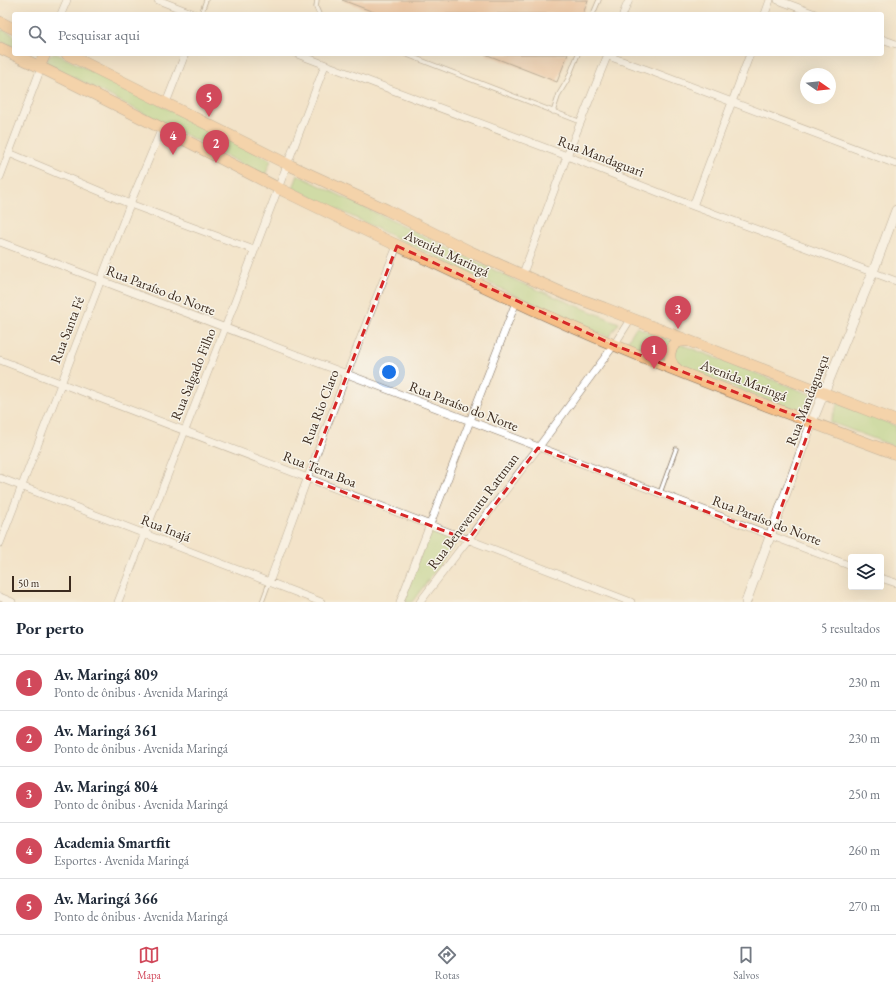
<!DOCTYPE html>
<html lang="pt">
<meta charset="utf-8">
<style>
:root{--surface:#fff;--page:#f6f6f7;--text:#1f2937;--muted:#747a83;--line:#e0e1e3;--accent:#d1495b}
body{margin:0;font-family:"EB Garamond",serif;background:var(--page);color:var(--text)}
.controls{position:absolute;right:12px;bottom:12px;display:grid;overflow:hidden;border-radius:4px;box-shadow:0 4px 16px #0002}
.controls button{width:36px;height:36px;display:grid;place-items:center;padding:0;border:0;border-bottom:1px solid var(--line);background:var(--surface);color:var(--text);font:20px sans-serif}
.compass{position:absolute;left:800px;top:68px;width:36px;height:36px;border-radius:50%;background:var(--surface);box-shadow:0 4px 16px #0002;rotate:104deg}
.scale{position:absolute;left:12px;bottom:10px;width:59px;box-sizing:border-box;padding-left:4px;border:2px solid #3b2a1e;border-top:0;font-size:11px;line-height:14px;white-space:nowrap;color:#3b2a1e;-webkit-text-stroke:3px #f7f3e8;paint-order:stroke}
.you{position:absolute;left:389px;top:372px;width:14px;height:14px;margin:-10px;border:3px solid #fff;border-radius:50%;background:#1a73e8;box-shadow:0 0 0 6px #1a73e833}
.badge{display:grid;place-items:center;width:26px;height:26px;border-radius:50%;background:var(--accent);color:#fff;font-size:13px;font-weight:700}
.pin{position:absolute;translate:-50% -33px;filter:drop-shadow(0 1px 2px #0008)}
.pin::after{content:'';position:absolute;top:21px;width:14px;height:12px;background:inherit;clip-path:polygon(0 0,100% 0,50% 100%)}
.list{margin:0;padding:0;list-style:none}
h2{display:flex;justify-content:space-between;align-items:center;height:52px;margin:0;padding:0 16px;font-size:17px}
h2 small{font-size:13px;font-weight:400;color:var(--muted)}
.list li{display:grid;grid-template-columns:26px 1fr auto;gap:12px;align-items:center;box-sizing:border-box;height:56px;padding:0 16px;border-top:1px solid var(--line)}
.list b{display:block;font-size:15px;white-space:nowrap}
.list p{margin:0;font-size:13px;white-space:nowrap;color:var(--muted)}
.list em{font-size:13px;font-style:normal;color:var(--muted)}
.icon{flex:none;width:22px;height:22px;fill:none;stroke:currentColor;stroke-width:2;stroke-linecap:round;stroke-linejoin:round}
.map{position:relative;flex:none;width:896px;height:602px;overflow:hidden}
.search{position:absolute;background:var(--surface);box-shadow:0 4px 16px #0002;left:12px;right:12px;top:12px;height:44px;display:flex;align-items:center;gap:10px;box-sizing:border-box;padding:0 14px;border-radius:4px;color:var(--muted);font-size:15px}
.sheet{height:332px;background:var(--surface)}
nav{display:flex;justify-content:space-around;align-items:center;box-sizing:border-box;height:56px;border-top:1px solid var(--line);background:var(--surface);font-size:11px;color:var(--muted)}
nav a{display:grid;justify-items:center;gap:2px}
nav .on{color:var(--accent)}
.map>svg:first-child{display:block}
.green{fill:#a7d17d;stroke:#717e4e}
.building{fill:#e5a376}
.lines{fill:none;stroke-linecap:round;stroke-linejoin:round}
.service-casing{stroke:#7b6b5a;stroke-width:5}
.minor-casing{stroke:#7b6b5a;stroke-width:8}
.tertiary-casing{stroke:#7b6b5a;stroke-width:10}
.primary-casing{stroke:#7b6b5a;stroke-width:12}
.service{stroke:#fff;stroke-width:3.5}
.minor{stroke:#fff;stroke-width:7}
.tertiary{stroke:#fff;stroke-width:9}
.primary{stroke:#f6be86;stroke-width:11}
.marked{fill:none;stroke:#d62828;stroke-width:3;stroke-dasharray:8 5;stroke-linejoin:round}
.labels{text-anchor:middle;dominant-baseline:central;stroke-width:3;stroke-linejoin:round;paint-order:stroke}
.street-label{font-size:14px;fill:#3b2a1e;stroke:#f7f3e8}
</style>
<div class="map">
<svg width="896" height="602" viewBox="0 0 896 602">
<rect width="100%" height="100%" fill="#f7f3e8"/>
<filter id="ink" filterUnits="userSpaceOnUse"><feTurbulence type="fractalNoise" baseFrequency=".025" numOctaves="2"/><feDisplacementMap in="SourceGraphic" scale="8" xChannelSelector="R" yChannelSelector="G"/><feConvolveMatrix kernelMatrix="1 2 1 2 8 2 1 2 1" color-interpolation-filters="sRGB"/></filter>
<filter id="wash" filterUnits="userSpaceOnUse"><feTurbulence type="fractalNoise" baseFrequency=".012" numOctaves="4" result="noise"/><feDisplacementMap in="SourceGraphic" scale="16" xChannelSelector="R" yChannelSelector="G"/><feGaussianBlur stdDeviation="0.9" result="paint"/><feColorMatrix in="noise" values="0 0 0 0 0 0 0 0 0 0 0 0 0 0 0 0 0 1.4 0 .05"/><feComposite in="paint" operator="in"/></filter>
<g filter="url(#wash)">
<rect width="100%" height="100%" fill="#f3e3c9"/>
<path class="green" d="M0,30H4L14,35V47L0,41Z
M50,54H57L271,160L265,176L46,63Z
M298,175L519,282L619,323L609,337L512,294L293,188Z
M636,327L812,395L804,414L625,345Z
M838,403L896,426V447L830,422Z
M430,529L458,540L412,602H401Z"/>
<g id="blocks">
<path class="building" d="M342,0H588L583,14H379Z
M485,54H568L557,82Z"/>
</g>
</g>
<g filter="url(#ink)">
<use href="#blocks" fill-opacity="0" stroke="#7b6b5a" stroke-width="1"/>
<g class="lines">
<g class="service-casing">
<path id="service" d="M317,0L316,7L319,14
M201,14L206,0
M593,14L599,0
M405,54L581,122
M553,112L559,94L568,79L578,54
M660,493L676,449
M262,602L269,583"/>
</g>
<g class="minor-casing">
<path id="minor" d="M158,0L194,14
M778,0L815,14
M61,14L67,0
M623,14L629,0
M765,14L770,0
M882,39L896,44
M297,54L567,156L693,206L896,281
M608,56L645,69L896,164
M166,103L185,54
M9,153L130,204L254,250
M0,177L41,68
M693,206L750,54
M0,242L851,566
M522,276L567,156L608,54
M0,360L631,602
M0,478L321,602
M0,543L130,204L162,128
M881,578L896,583
M269,583C310,470 352,357 397,246
M0,597L12,602
M118,602L225,328L325,65
M400,602L516,302
M420,602L538,448L614,345L631,318"/>
</g>
<g class="tertiary-casing">
<path id="tertiary" d="M746,602L812,422L873,272L896,210"/>
</g>
<g class="primary-casing">
<path id="primary" d="M0,22L14,29
M0,48C94,92 186,141 278,188C357,227 436,264 515,301C638,359 768,406 896,454
M67,54L287,164L387,210L471,252L565,294L604,308L896,421
M39,67L45,54
M678,370C663,360 670,338 688,341"/>
</g>
<use href="#service" class="service"/>
<use href="#minor" class="minor"/>
<use href="#tertiary" class="tertiary"/>
<use href="#primary" class="primary"/>
</g>
</g>
<path d="M0 0H896V602H0ZM397,246L614,345L812,422L771,536L538,448L468,540L307,478Z" fill="#f3e3c9" fill-opacity=".55" fill-rule="evenodd"/>
<path class="marked" d="M397,246L614,345L812,422L771,536L538,448L468,540L307,478Z"/>
<g class="labels">
<g class="street-label">
<text transform="translate(601 156) rotate(21)">Rua Mandaguari</text>
<text transform="translate(447 253) rotate(25)">Avenida Maringá</text>
<text transform="translate(161 290) rotate(21)">Rua Paraíso do Norte</text>
<text transform="translate(67 330) rotate(-69)">Rua Santa Fé</text>
<text transform="translate(193 374) rotate(-68)">Rua Salgado Filho</text>
<text transform="translate(744 380) rotate(21)">Avenida Maringá</text>
<text transform="translate(807 400) rotate(-69)">Rua Mandaguaçu</text>
<text transform="translate(464 406) rotate(21)">Rua Paraíso do Norte</text>
<text transform="translate(320 407) rotate(-69)">Rua Rio Claro</text>
<text transform="translate(320 469) rotate(21)">Rua Terra Boa</text>
<text transform="translate(473 511) rotate(-53)">Rua Benevenutu Rattman</text>
<text transform="translate(767 520) rotate(21)">Rua Paraíso do Norte</text>
<text transform="translate(166 528) rotate(21)">Rua Inajá</text>
</g>
</g>
</svg>
<div class="controls">
<button><svg class="icon" aria-label="layers" viewBox="0 0 24 24"><path d="M12 4l9 5-9 5-9-5zM3 14l9 5 9-5"/></svg></button>
</div>
<svg class="compass" viewBox="-18 -18 36 36"><path d="M0-13l5 13h-10z" fill="#e53935"/><path d="M0 13l5-13h-10z" fill="#747a83"/></svg>
<div class="scale">50 m</div>
<div class="you"></div>
<div class="pin badge" style="left:654px;top:369px">1</div>
<div class="pin badge" style="left:216px;top:163px">2</div>
<div class="pin badge" style="left:678px;top:329px">3</div>
<div class="pin badge" style="left:173px;top:155px">4</div>
<div class="pin badge" style="left:209px;top:117px">5</div>
<div class="search"><svg class="icon" aria-label="search" viewBox="0 0 24 24"><circle cx="10" cy="10" r="6"/><path d="M15 15l6 6"/></svg>Pesquisar aqui</div>
</div>
<section class="sheet">
<h2>Por perto<small>5 resultados</small></h2>
<ul class="list">
<li><span class="badge">1</span><div><b>Av. Maringá 809</b><p>Ponto de ônibus · Avenida Maringá</p></div><em>230 m</em></li>
<li><span class="badge">2</span><div><b>Av. Maringá 361</b><p>Ponto de ônibus · Avenida Maringá</p></div><em>230 m</em></li>
<li><span class="badge">3</span><div><b>Av. Maringá 804</b><p>Ponto de ônibus · Avenida Maringá</p></div><em>250 m</em></li>
<li><span class="badge">4</span><div><b>Academia Smartfit</b><p>Esportes · Avenida Maringá</p></div><em>260 m</em></li>
<li><span class="badge">5</span><div><b>Av. Maringá 366</b><p>Ponto de ônibus · Avenida Maringá</p></div><em>270 m</em></li>
</ul>
</section>
<nav>
<a class="on"><svg class="icon" aria-label="map" viewBox="0 0 24 24"><path d="M3 6l6-2 6 2 6-2v14l-6 2-6-2-6 2zM9 4v14M15 6v14"/></svg>Mapa</a>
<a><svg class="icon" aria-label="directions" viewBox="0 0 24 24"><path d="M12 3l9 9-9 9-9-9zM9 14v-3h6M13 9l2 2-2 2"/></svg>Rotas</a>
<a><svg class="icon" aria-label="saved" viewBox="0 0 24 24"><path d="M7 4h10v16l-5-4-5 4z"/></svg>Salvos</a>
</nav>
